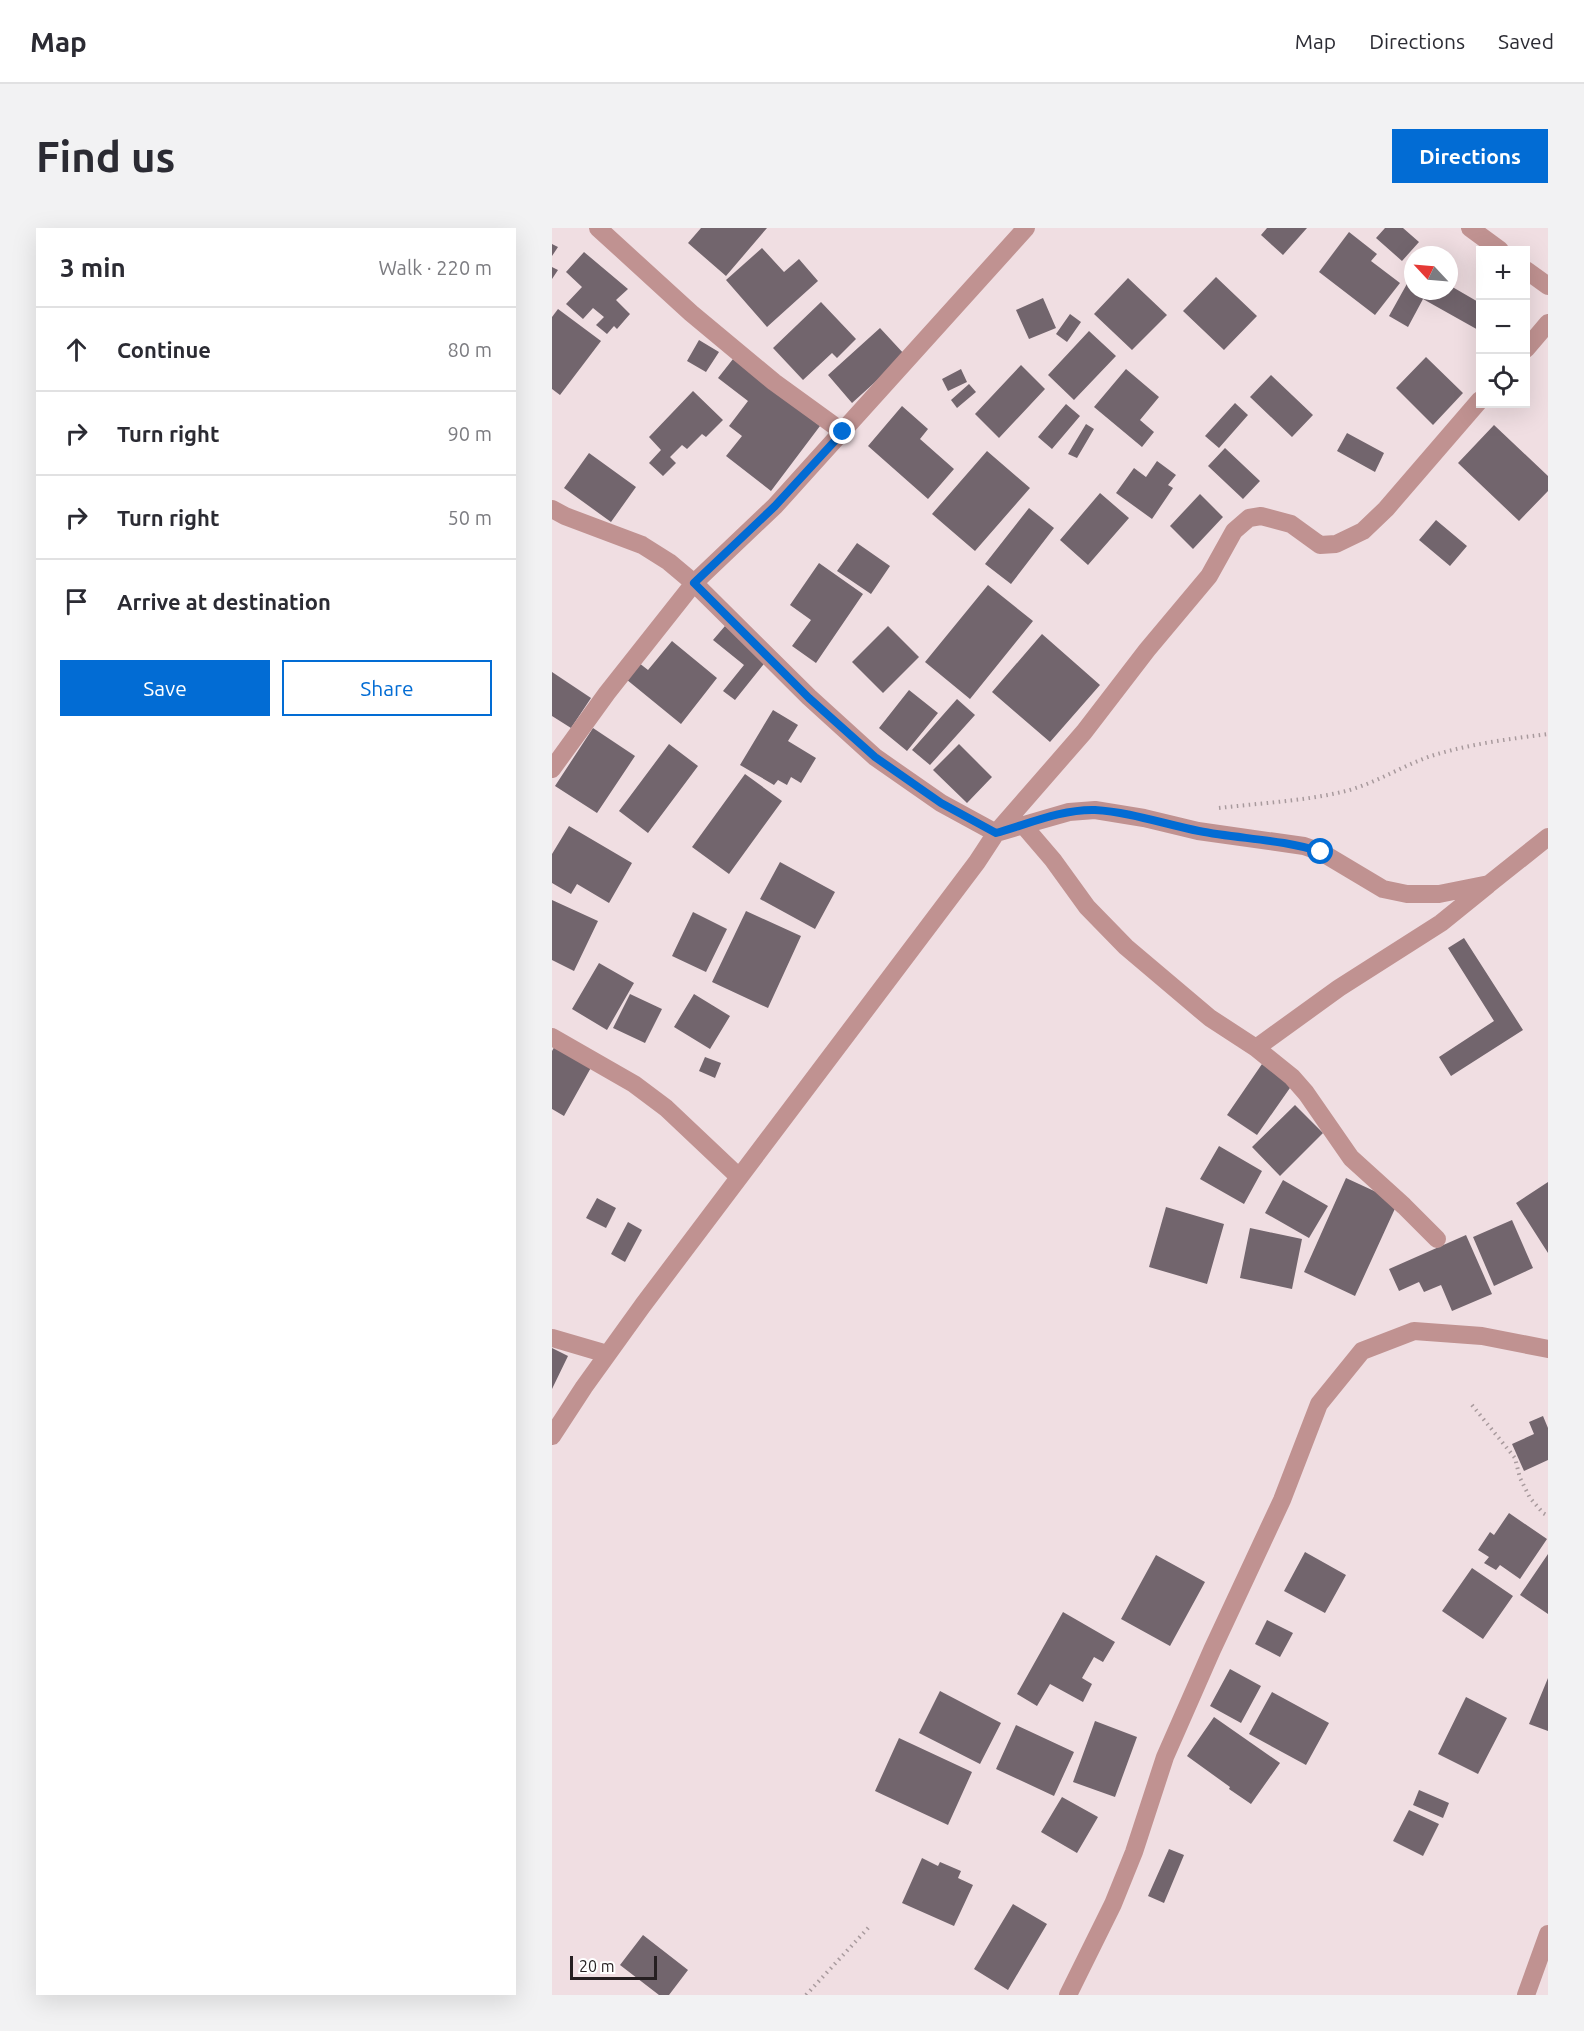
<!DOCTYPE html>
<meta charset="utf-8">
<style>
:root{--surface:#fff;--page:#f2f2f3;--text:#2b2b33;--muted:#7c7c81;--line:#e1e1e2;--accent:#026cd4}
body{margin:0;font-family:Ubuntu,sans-serif;background:var(--page);color:var(--text)}
.controls{position:absolute;right:18px;top:18px;display:grid;overflow:hidden;border-radius:0px;box-shadow:0 6px 24px #0002}
.controls button{width:54px;height:54px;display:grid;place-items:center;padding:0;border:0;border-bottom:2px solid var(--line);background:var(--surface);color:var(--text);font:30px sans-serif}
.compass{position:absolute;left:852px;top:18px;width:54px;height:54px;border-radius:50%;background:var(--surface);box-shadow:0 6px 24px #0002;rotate:296deg}
.scale{position:absolute;left:18px;bottom:15px;width:87px;box-sizing:border-box;padding-left:6px;border:3px solid #261f21;border-top:0;font-size:16px;line-height:21px;white-space:nowrap;color:#261f21;-webkit-text-stroke:4px #fff;paint-order:stroke}
.stop{position:absolute;width:18px;height:18px;margin:-14px;border:4px solid #026cd4;border-radius:50%;background:#fff}
.stop.end{background:#026cd4;border-color:#fff;box-shadow:0 2px 6px #0008}
.list{margin:0;padding:0;list-style:none}
h2{display:flex;justify-content:space-between;align-items:center;height:78px;margin:0;padding:0 24px;font-size:26px}
h2 small{font-size:20px;font-weight:400;color:var(--muted)}
.list li{display:grid;grid-template-columns:39px 1fr auto;gap:18px;align-items:center;box-sizing:border-box;height:84px;padding:0 24px;border-top:2px solid var(--line)}
.list b{display:block;font-size:22px;white-space:nowrap}
.list em{font-size:20px;font-style:normal;color:var(--muted)}
.actions{display:flex;gap:12px;padding:18px 24px}
.actions a{flex:1;padding:14px 0;border:2px solid var(--accent);border-radius:0px;text-align:center;font-size:21px;color:var(--accent)}
.actions .main{background:var(--accent);color:#fff}
.icon{flex:none;width:33px;height:33px;fill:none;stroke:currentColor;stroke-width:2;stroke-linecap:round;stroke-linejoin:round}
.map{position:relative;flex:none;width:996px;height:1767px;overflow:hidden;border-radius:0px}
header{display:flex;align-items:center;gap:36px;box-sizing:border-box;height:84px;padding:0 30px;background:var(--surface);border-bottom:2px solid var(--line)}
header strong{font-size:28px}
nav{display:flex;gap:33px;margin-inline-start:auto;font-size:21px}
.intro{display:flex;align-items:center;justify-content:space-between;box-sizing:border-box;height:144px;padding:0 36px}
h1{margin:0;font-size:42px}
.button{padding:15px 27px;border-radius:0px;background:var(--accent);color:#fff;font-size:21px;font-weight:700}
main{display:flex;gap:36px;padding:0 36px}
aside{flex:1;background:var(--surface);border-radius:0px;box-shadow:0 6px 24px #0002}
.map>svg:first-child{display:block}
.building{fill:#72656d}
.lines{fill:none;stroke-linecap:round;stroke-linejoin:round}
.path{stroke:#a89a9d;stroke-width:4;stroke-dasharray:1.5 4.5;stroke-linecap:butt}
.minor{stroke:#c09291;stroke-width:18}
.route{stroke:#026cd4;stroke-width:8}
</style>
<header>
<strong>Map</strong>
<nav><a>Map</a><a>Directions</a><a>Saved</a></nav>
</header>
<div class="intro"><h1>Find us</h1><a class="button">Directions</a></div>
<main>
<aside>
<h2>3 min<small>Walk · 220 m</small></h2>
<ul class="list">
<li><svg class="icon" aria-label="ahead" viewBox="0 0 24 24"><path d="M12 20V5M6 11l6-6 6 6"/></svg><div><b>Continue</b></div><em>80 m</em></li>
<li><svg class="icon" aria-label="right" viewBox="0 0 24 24"><path d="M7 20v-9h11M14 6l5 5-5 5"/></svg><div><b>Turn right</b></div><em>90 m</em></li>
<li><svg class="icon" aria-label="right" viewBox="0 0 24 24"><path d="M7 20v-9h11M14 6l5 5-5 5"/></svg><div><b>Turn right</b></div><em>50 m</em></li>
<li><svg class="icon" aria-label="arrive" viewBox="0 0 24 24"><path d="M6 21V4h12l-3 4 3 4H6"/></svg><div><b>Arrive at destination</b></div></li>
</ul>
<div class="actions"><a class="main">Save</a><a>Share</a></div>
</aside>
<div class="map">
<svg width="996" height="1767" viewBox="0 0 996 1767">
<rect width="100%" height="100%" fill="#f0dee2"/>
<path class="building" d="M149,0H215L174,48L136,15Z
M715,0H755L731,27L709,7Z
M833,0H851L867,14L850,33L824,10Z
M797,4L825,26L819,33L848,55L823,87L767,44Z
M0,16L6,19L0,28Z
M210,20L232,44L247,31L266,53L215,99L174,52Z
M32,24L76,61L64,72L78,86L65,101L62,98L55,106L44,97L52,89L41,80L31,91L14,76L30,59L14,44Z
M0,39L6,42L0,51Z
M861,45V63H897V57L928,75V103L871,71L856,99L837,88Z
M664,49L705,88L672,122L631,83Z
M576,50L615,87L580,122L542,86Z
M491,70L504,100L477,111L464,82Z
M269,74L304,111L285,130L280,125L251,152L221,120Z
M6,81L49,113L8,167L0,161V89Z
M518,86L529,94L515,114L504,106Z
M328,100L353,127L300,175L276,147Z
M537,103L564,128L522,172L496,147Z
M147,112L167,124L154,144L135,133Z
M874,129L911,165L881,197L844,160Z
M181,131L268,198L219,263L174,228L190,208L177,198L196,173L166,150Z
M469,137L493,161L447,210L423,186Z
M409,141L415,154L396,163L390,151Z
M574,141L607,169L588,192L602,204L590,219L542,179Z
M719,147L761,187L740,209L698,169Z
M417,156L424,164L405,180L399,172Z
M141,163L171,192L154,209L150,206L135,221L130,217L118,229L124,235L111,248L97,235L109,222L97,209Z
M683,175L696,187L667,220L653,208Z
M514,176L528,188L500,221L486,209Z
M350,178L376,201L368,211L402,241L376,271L316,218Z
M534,196L542,201L525,230L516,226Z
M942,197L996,248V263L967,293L906,235Z
M795,205L832,225L823,244L785,223Z
M673,220L708,253L691,271L656,238Z
M435,223L478,260L423,323L380,286Z
M37,225L84,259L59,294L12,260Z
M605,233L624,247L616,257L621,260L600,291L564,265L582,240L594,249Z
M548,265L577,290L536,337L508,312Z
M648,266L671,289L641,321L618,298Z
M477,280L502,300L459,356L433,336Z
M884,292L915,318L898,338L867,312Z
M305,315L338,338L319,366L285,343Z
M267,335L311,366L264,435L240,418L259,392L238,377Z
M436,357L481,393L418,471L373,434Z
M173,398L215,432L183,472L171,463L192,437L161,412Z
M336,398L367,429L331,465L300,434Z
M490,406L548,457L498,514L440,464Z
M120,413L165,450L129,496L69,447L82,431L96,442Z
M0,444L39,470L19,500L0,488Z
M357,462L386,485L355,523L327,500Z
M405,471L423,487L378,537L360,522Z
M221,482L246,497L236,513L264,530L249,555L239,549L235,557L226,552L222,557L188,537Z
M41,500L83,528L45,585L3,558Z
M117,516L146,538L96,605L67,583Z
M407,516L440,549L415,575L381,542Z
M193,546L230,573L177,646L140,619Z
M17,598L80,635L57,675L25,656L19,666L0,655V626Z
M228,634L283,664L263,701L208,671Z
M0,672L46,693L22,743L0,732Z
M194,683L249,708L216,780L160,754Z
M141,684L175,701L154,744L120,728Z
M912,710L971,802L899,848L887,829L942,793L896,720Z
M47,735L82,755L55,802L20,781Z
M78,766L110,781L93,815L61,800Z
M142,766L178,788L158,821L122,799Z
M4,816L41,836L12,888L0,881V823Z
M153,829L169,835L163,850L147,843Z
M710,836L740,857L705,907L675,887Z
M743,877L771,905L728,948L700,919Z
M667,918L710,943L692,976L648,951Z
M794,950L846,974L803,1068L752,1044Z
M731,952L776,978L757,1010L713,985Z
M996,954V1025L964,975Z
M45,970L64,980L54,1000L34,990Z
M614,979L672,996L655,1056L597,1039Z
M960,992L981,1040L942,1058L921,1009Z
M76,994L90,1002L73,1034L59,1026Z
M698,1000L750,1011L740,1061L688,1050Z
M914,1007L940,1066L900,1083L889,1057L872,1064L867,1054L847,1063L837,1041Z
M0,1120L16,1128L0,1161Z
M991,1188L996,1200V1232L972,1243L960,1216L982,1206L977,1194Z
M957,1285L995,1311L968,1351L948,1337L944,1342L932,1335L937,1329L926,1322L938,1304L942,1307Z
M753,1324L794,1347L773,1385L732,1363Z
M996,1326V1386L968,1367Z
M604,1327L653,1354L618,1418L569,1391Z
M920,1340L961,1368L931,1411L890,1383Z
M511,1384L563,1414L551,1434L542,1429L530,1450L540,1456L531,1474L498,1456L485,1478L465,1466Z
M715,1392L741,1405L728,1429L703,1416Z
M678,1441L709,1458L689,1495L658,1478Z
M996,1450V1503L977,1496Z
M388,1463L449,1495L428,1536L367,1505Z
M720,1464L777,1495L754,1537L697,1506Z
M914,1469L955,1490L926,1546L886,1526Z
M662,1489L728,1535L699,1576L677,1561L678,1559L635,1528Z
M543,1493L585,1509L563,1569L521,1554Z
M464,1497L522,1524L502,1568L444,1541Z
M347,1510L420,1544L396,1597L323,1563Z
M867,1562L897,1575L891,1590L861,1577Z
M510,1569L546,1589L525,1625L489,1604Z
M857,1582L887,1596L871,1628L841,1613Z
M617,1621L632,1627L612,1675L596,1668Z
M370,1630L386,1638L388,1634L409,1643L406,1650L421,1657L402,1698L350,1675Z
M461,1676L495,1696L456,1762L422,1741Z
M91,1707L136,1742L117,1767H107L68,1737Z"/>
<g class="lines">
<path class="path" d="M667,580C709,575 753,573 794,563C824,555 850,538 879,528C917,516 957,511 996,506
M920,1177L963,1230L968,1250L978,1270L991,1285L996,1288
M254,1767L318,1698"/>
<path class="minor" d="M46,0L139,85L222,154L291,204
M918,0L948,22
M974,42L996,58
M974,121L996,95
M0,281L13,288L90,317L117,334L142,355L257,469L323,529L389,575L444,605L517,584L543,582L592,590L646,603L752,618L769,624L831,661L855,666H887L937,656L996,609
M0,541L55,465L142,355L223,278L474,0
M471,597L501,632L535,679L574,719L658,790L704,820L740,849L754,865L799,930L852,978L885,1011
M0,809L82,856L114,880L187,949
M704,820L787,760L889,695L936,657
M0,1110L55,1126
M0,1208L32,1159L91,1077L425,634L444,605L532,504L595,422L657,348L682,303L697,290L709,288L739,296L768,317L784,316L811,303L834,281L928,172
M516,1767L561,1676L582,1624L613,1529L660,1422L730,1272L767,1176L810,1123L862,1103L930,1108L996,1121
M974,1767L996,1706"/>
</g>
<g class="lines">
<path class="route" d="M291,204L223,278L142,355L257,470L323,529L389,575L444,605C476,596 510,581 543,582C578,584 612,596 647,603C687,611 730,611 769,624"/>
</g>
</svg>
<div class="controls">
<button>+</button>
<button>−</button>
<button><svg class="icon" aria-label="locate" viewBox="0 0 24 24"><circle cx="12" cy="12" r="6"/><path d="M12 2v4M12 18v4M2 12h4M18 12h4"/></svg></button>
</div>
<svg class="compass" viewBox="-18 -18 36 36"><path d="M0-13l5 13h-10z" fill="#e53935"/><path d="M0 13l5-13h-10z" fill="#7c7c81"/></svg>
<div class="scale">20 m</div>
<div class="stop" style="left:769px;top:624px"></div>
<div class="stop end" style="left:291px;top:204px"></div>
</div>
</main>
